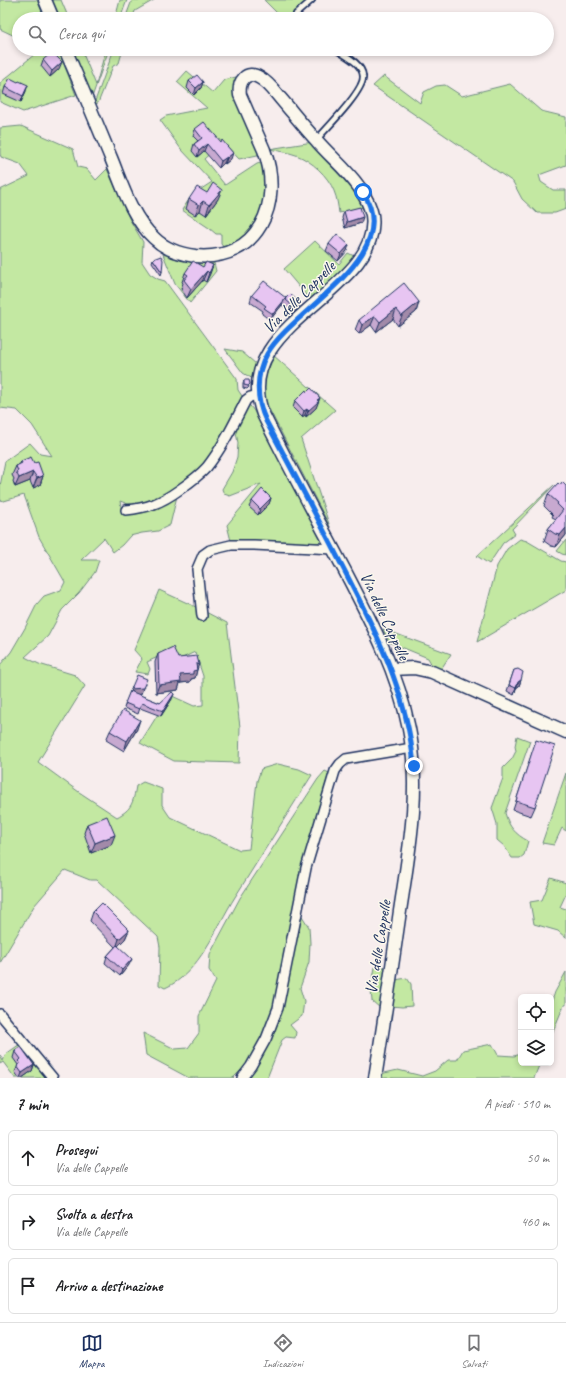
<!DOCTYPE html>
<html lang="it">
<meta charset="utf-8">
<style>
:root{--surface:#fff;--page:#f6f6f6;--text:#202124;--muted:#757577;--line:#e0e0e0;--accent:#1b2f5e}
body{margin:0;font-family:Caveat,sans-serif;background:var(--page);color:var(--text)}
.controls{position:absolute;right:12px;bottom:12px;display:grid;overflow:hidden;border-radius:6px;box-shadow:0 2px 6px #0003}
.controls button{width:36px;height:36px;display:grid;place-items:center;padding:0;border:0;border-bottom:1px solid var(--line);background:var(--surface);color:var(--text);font:20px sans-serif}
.stop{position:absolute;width:12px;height:12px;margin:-9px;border:3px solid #1a73e8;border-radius:50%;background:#fff}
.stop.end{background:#1a73e8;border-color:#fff;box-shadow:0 1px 4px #0008}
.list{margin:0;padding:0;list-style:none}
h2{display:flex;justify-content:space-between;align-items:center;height:52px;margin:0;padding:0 16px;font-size:17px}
h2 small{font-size:13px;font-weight:400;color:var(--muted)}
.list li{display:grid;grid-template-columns:26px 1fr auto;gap:12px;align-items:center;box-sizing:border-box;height:56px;margin:0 8px 8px;padding:0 8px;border:1px solid var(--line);border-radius:6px}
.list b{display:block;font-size:15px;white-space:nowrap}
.list p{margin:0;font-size:13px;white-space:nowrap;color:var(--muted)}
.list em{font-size:13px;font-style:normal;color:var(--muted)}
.icon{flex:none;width:22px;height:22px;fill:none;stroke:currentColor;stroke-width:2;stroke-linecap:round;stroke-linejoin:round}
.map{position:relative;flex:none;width:566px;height:1078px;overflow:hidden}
.search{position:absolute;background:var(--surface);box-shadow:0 2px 6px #0003;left:12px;right:12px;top:12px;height:44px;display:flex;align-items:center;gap:10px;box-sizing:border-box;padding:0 14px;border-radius:22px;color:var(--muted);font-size:15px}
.sheet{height:244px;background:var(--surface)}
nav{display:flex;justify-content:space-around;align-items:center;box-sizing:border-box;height:56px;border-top:1px solid var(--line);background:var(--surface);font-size:11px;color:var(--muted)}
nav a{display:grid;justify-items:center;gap:2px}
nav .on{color:var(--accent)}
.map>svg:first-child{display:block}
.green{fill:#c3e8a2;stroke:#6f8c80}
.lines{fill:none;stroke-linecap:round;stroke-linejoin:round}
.lane-casing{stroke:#1b2f5e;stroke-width:8}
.street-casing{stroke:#1b2f5e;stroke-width:12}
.secondary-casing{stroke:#1b2f5e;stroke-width:15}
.lane{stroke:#fbf7ec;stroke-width:4.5}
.street{stroke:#fbf7ec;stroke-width:9}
.secondary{stroke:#fbf7ec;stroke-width:12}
.wall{fill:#c7a9d0;stroke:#1b2f5e}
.shaded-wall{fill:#a28aa9;stroke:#1b2f5e}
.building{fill:#e7c5f2;stroke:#1b2f5e}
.route{stroke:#1a73e8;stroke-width:5}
.labels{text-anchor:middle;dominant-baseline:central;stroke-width:3;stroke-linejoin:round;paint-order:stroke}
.street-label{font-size:17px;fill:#1b2f5e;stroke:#fbf7ec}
</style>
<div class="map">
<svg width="566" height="1078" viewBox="0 0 566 1078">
<rect width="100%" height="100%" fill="#f7eded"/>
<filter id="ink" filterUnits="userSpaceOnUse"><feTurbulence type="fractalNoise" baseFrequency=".025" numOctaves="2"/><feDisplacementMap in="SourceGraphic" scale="8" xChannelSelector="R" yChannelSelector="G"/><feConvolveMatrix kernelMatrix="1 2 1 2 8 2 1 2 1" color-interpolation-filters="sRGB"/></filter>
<g filter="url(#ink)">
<path class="green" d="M0,0H37L45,19H19V38L0,29Z
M49,0H61L69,19H57Z
M120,0H127L120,19H115Z
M132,0H154L135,11L132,19H125Z
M264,0H310L294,13L291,19H283Z
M41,49H58L76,95L23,112L0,102V83Z
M70,49H81L96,85L106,49H109L91,100Z
M114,49H123L119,63L113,66L98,103L94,104Z
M187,71L213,93L224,80L236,77L234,82V91L262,154L239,159L223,142L204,159L225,185L257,164L264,162L266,194L255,226L237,243L224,248L221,244V234H216L209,228L182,210L192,195L212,182L181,149L160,120L166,116L207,108L177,82Z
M384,76L420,103L424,92L436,86L445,85L462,96L510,84L541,111L566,117V165L539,175L541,182L553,190H566V209L555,213H537L522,199L513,182L373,86Z
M21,126L73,149L78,167L87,169L96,180L107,169L130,220L143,242L142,262L150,274L158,279L165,281L237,379L238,390L244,399L204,466L158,500L138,505L128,504L120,501L122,513C146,515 159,509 177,496L170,525L158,531L142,533L130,536L122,545L113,552L104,538L81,560H99L95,572L79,593L62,610L48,636L25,657L39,664L75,675L85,686L38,762L79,792L117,817C132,809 133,803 136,786L143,782L162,789V805L170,817L240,850L249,849L257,781L261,769L278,764L299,769L312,775C286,816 261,856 235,897C216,927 200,973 165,988L159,985L160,947L158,937L97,880H90L65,870L34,906L0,963V665L11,652L25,628L37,604L44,596L61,590L65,582L39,537L24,495L4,501L0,500V486L5,461L30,443L40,454L52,456L32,425L17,410L0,408V190L29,176L20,164L1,157L0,154V128Z
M313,142L356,191L364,207L339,213C338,206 337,198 334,191C328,176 312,161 296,155C288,152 278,151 269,149Z
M315,241L339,264L348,253L354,256L344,270L311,301L284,269Z
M163,254C179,261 196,264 214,263L216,271L190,303L175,284Z
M225,349L242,352L256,364L253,379L243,373Z
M273,355L335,410L301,439L330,527L265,401L264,382Z
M247,402L254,411L261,426L322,541L318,543L231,541L227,525L261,484L230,496L224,494L222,489L232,472L237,457L238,443L235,427Z
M554,485L512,529L515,534L503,543L489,564L477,556Z
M520,539L527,541L561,561L566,562V590L477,642L497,566L507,549Z
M566,540V555L562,554L557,551Z
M159,590L196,607L227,623L240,727L239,763L174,761L140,743L170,695L194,706L203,705V676L195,652L176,661L171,651L147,662L150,669L148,674L135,672L142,659L134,650Z
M383,629L451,654L441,669L433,667L428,658L389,642Z
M517,736L530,741L505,813C509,827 515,834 528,841L524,855L520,858H512L504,846L497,840V824L492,808L503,778V768L512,759L516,751L515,746Z
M325,771L329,773L309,841L296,895L277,997L272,1017L260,1042L246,1065L233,1078H189L146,1055L143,1033L175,1049L188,1048L199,1033V1016L216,981L209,970L210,954L240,898L318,779Z
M566,773V831L562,828L554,845L542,843Z
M551,878L566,883V894L560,907L566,909V938L558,931L534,924L530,902L542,900Z
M302,916L309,927L310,943L309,962L300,988L304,1001L302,1016L290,1025L296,1032L295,1038L286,1037L282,1040L267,1078H247C261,1059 272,1038 280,1016Z
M375,967H386L380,1008L372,1001L371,991Z
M566,972V1005H564L551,1036V1004L555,992Z
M407,978L411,984L412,1006L402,1007L391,1006L395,980Z
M20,1044L48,1078H15L3,1062L0,1064V1055L3,1061L6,1054Z
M492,1044L498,1055L514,1056L521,1054V1063H540L534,1078H379L380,1074L398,1070L422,1076L435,1071L448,1060H457L463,1050Z"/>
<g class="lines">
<g class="lane-casing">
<path id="lane" d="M295,19L296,14L312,0
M317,139C327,128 365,90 363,76C362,63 344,55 335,49"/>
</g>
<g class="street-casing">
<path id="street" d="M126,510C147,508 161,503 179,490C189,483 199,476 207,467C223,447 234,423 246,400L250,397L258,395
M202,616L197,569L203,555L210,550L231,545H254L334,549
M0,1014L53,1078
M242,1078L251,1066L266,1039L278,1008L306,868L335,771L340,764L346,759L412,748"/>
</g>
<g class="secondary-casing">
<path id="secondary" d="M45,0L53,19
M65,49C81,85 96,122 111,158C122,185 132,218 154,238C165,249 180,254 195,256C258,262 284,203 264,150L240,95C238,82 246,69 260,78C269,83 275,92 281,99C293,113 304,127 317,141C330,156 347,170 359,187C365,196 370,204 372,215C383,292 228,323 263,414C289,467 318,520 346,573C372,623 398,673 409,729C421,789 409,851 400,911C392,967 384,1022 375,1078
M392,669L414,668L432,672L566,732"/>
</g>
<use href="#lane" class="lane"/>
<use href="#street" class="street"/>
<use href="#secondary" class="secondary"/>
</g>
<path class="wall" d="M43,60L59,69L50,77L41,66Z
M189,81L203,82L201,88L194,95L187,88Z
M5,87L26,91L21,102L3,94Z
M195,129L231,159L225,164L224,163L219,168L204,151L197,157L192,151L194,144L198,141L193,136Z
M189,199H218L206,215L200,211L195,215L186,209Z
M344,211L361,223L345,228L342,218Z
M329,244L347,251L338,261L326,251Z
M153,259L162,272L161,275L152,262Z
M213,265L206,282L203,280L187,298L181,289L183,283L182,282L185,273L203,267Z
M252,295L286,298L300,303L297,309L293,314L282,305L270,320L262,314L263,311L250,302Z
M419,302L416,312L398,326L393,319L376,332L371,325L359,334L355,330L359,320Z
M244,380L249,387L247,389L243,388V383Z
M295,401H318L316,408L306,417L305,415L302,417L293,408Z
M21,461L34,463L43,476L40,485L33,488L30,481L15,487L13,481L14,479L12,475L16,466L20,464Z
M562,482L566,535L556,547L551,546L544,541L548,529L556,519L552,517L553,515L544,506L548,494L560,485Z
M271,498L269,504L258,515L249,507L252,501Z
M158,654L178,658L197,669L195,678L191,679L190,682L180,683L178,690L156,693L155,662Z
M514,670L521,680L519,686L516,688L514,695L507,691Z
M130,691L141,694L139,695L160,703L172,699L161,716L140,708L138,714L124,708Z
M137,729L124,751L106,740L110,731Z
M533,750L535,807L531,816L513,810Z
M87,824L111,845L91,853L84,833Z
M93,912L129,930L125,939L118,946L129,965L120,976L105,963L107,956L115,947L90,921Z
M15,1051L34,1065L32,1071L22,1078H19L15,1072L18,1065L13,1058Z"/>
<path class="shaded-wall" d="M62,62L59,69L50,77L52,71Z
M203,82L201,88L194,95L196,88Z
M28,85L26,91L21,102L23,96Z
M207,144L204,151L197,157L199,151Z
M233,153L231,159L225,164L227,158Z
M227,157L224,163L219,168L221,161Z
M222,190L218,199L206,215L209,205Z
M203,201L200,211L195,215L199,205Z
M363,217L361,223L345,228L347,222Z
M349,245L347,251L338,261L341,254Z
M213,265L210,274L206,282L209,273Z
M207,271L203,280L187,298L191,289Z
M285,299L282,305L270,320L273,314Z
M419,302L416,312L398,326L402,316Z
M300,303L297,309L293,314L295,308Z
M396,309L393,319L376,332L380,322Z
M375,316L371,325L359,334L362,325Z
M320,398L316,408L306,417L308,411Z
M307,409L305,415L302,417L304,411Z
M33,472L30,481L15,487L19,478Z
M43,476L40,485L33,488L37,478Z
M271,498L269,504L258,515L260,509Z
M566,528V535L556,547L560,535Z
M196,664H199L197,670L195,678L191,679L190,682L180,683L178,690L156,693L159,685L180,675Z
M521,680L519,686L516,688L514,695L518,682Z
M144,685L141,694L129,696L131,689Z
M174,694L172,699L161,716L163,711Z
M140,720L137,729L124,751L127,741Z
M115,835L111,845L91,853L95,843Z
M129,930L125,939L116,948L119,939Z
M132,959L129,965L120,976L122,970Z
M34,1065L32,1071L22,1078H20L22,1073Z"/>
<path class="building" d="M52,52L62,62L52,71L43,60Z
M197,75L203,82L196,88L189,81Z
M10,78L18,82L19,81L28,85L23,96L5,87Z
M204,122L221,142L222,140L233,153L227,158V157L221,161L207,144L199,151L194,144L202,138L195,129Z
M213,183L222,190L209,205L203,201L199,205L189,199L197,187L207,193Z
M360,207L363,217L347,222L344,211Z
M337,234L349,245L341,254L329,244Z
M161,256L163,260L162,272L153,259Z
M193,261L203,267L206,262L213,265L209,273L207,271L191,289L184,280L188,275L185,273Z
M264,281L286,298L273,314L264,308L266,306L252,295Z
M404,283L419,302L402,316L396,309L380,322L375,316L362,325L359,320Z
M290,294L300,303L295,308L285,299Z
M244,380H249L250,384L248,386L244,385Z
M311,388L320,398L317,400L319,401L308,411L307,409L304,411L295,401L306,390L307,392Z
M31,457L34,463L38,462L43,476L37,478L33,472L19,478L16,472L18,471L16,466L22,463L21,461Z
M562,482L566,486V528L560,535L555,534L548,529L563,510L557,504L558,503L548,494L558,483L560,485Z
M262,489L271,498L260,509L252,501Z
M173,647L178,658L197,656L199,664H196L197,670L193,671V674L180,675L181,682L159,685L158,654Z
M518,669L523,672L521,680L518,682L516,688L509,685L514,670Z
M137,675L147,679L143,688L131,689Z
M130,691L160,703L172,692L174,694L163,711L142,703L139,709L125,703Z
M123,710L140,720L127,741L110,731Z
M536,740L555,746L535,807L516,801Z
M107,816L115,835L95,843L87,824Z
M102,903L129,930L119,939L93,912Z
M117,945L132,959L122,970L107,956Z
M21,1047L34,1065L22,1073L17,1066L21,1063L19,1061L21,1059L15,1051Z"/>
</g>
<g class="lines" filter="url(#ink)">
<path class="route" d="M363,192C405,257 294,307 267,354C255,375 256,400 266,421C290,466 314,511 337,556C372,624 407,688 414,766"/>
</g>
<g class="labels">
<g class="street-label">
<text transform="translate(299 297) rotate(-45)">Via delle Cappelle</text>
<text transform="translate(385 616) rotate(65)">Via delle Cappelle</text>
<text transform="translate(378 947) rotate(-81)">Via delle Cappelle</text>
</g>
</g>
</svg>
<div class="controls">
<button><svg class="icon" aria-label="locate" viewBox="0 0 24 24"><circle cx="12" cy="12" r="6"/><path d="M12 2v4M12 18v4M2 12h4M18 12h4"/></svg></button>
<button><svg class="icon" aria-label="layers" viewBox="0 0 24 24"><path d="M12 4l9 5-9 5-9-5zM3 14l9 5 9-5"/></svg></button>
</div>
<div class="stop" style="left:363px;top:192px"></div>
<div class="stop end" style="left:414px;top:766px"></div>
<div class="search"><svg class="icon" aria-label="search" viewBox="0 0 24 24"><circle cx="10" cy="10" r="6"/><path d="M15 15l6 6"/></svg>Cerca qui</div>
</div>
<section class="sheet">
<h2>7 min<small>A piedi · 510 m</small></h2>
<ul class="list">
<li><svg class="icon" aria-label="ahead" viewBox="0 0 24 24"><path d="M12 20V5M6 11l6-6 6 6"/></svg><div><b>Prosegui</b><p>Via delle Cappelle</p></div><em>50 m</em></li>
<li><svg class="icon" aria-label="right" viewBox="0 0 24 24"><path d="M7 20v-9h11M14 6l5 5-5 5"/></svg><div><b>Svolta a destra</b><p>Via delle Cappelle</p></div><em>460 m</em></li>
<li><svg class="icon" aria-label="arrive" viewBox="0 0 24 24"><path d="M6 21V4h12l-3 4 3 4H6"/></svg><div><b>Arrivo a destinazione</b></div></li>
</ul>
</section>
<nav>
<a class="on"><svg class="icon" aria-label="map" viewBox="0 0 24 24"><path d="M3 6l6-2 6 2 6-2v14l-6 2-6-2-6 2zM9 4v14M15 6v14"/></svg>Mappa</a>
<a><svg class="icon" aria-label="directions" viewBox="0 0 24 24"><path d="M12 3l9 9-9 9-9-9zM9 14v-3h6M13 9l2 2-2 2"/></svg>Indicazioni</a>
<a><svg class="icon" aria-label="saved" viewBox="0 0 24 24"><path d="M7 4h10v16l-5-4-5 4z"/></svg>Salvati</a>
</nav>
